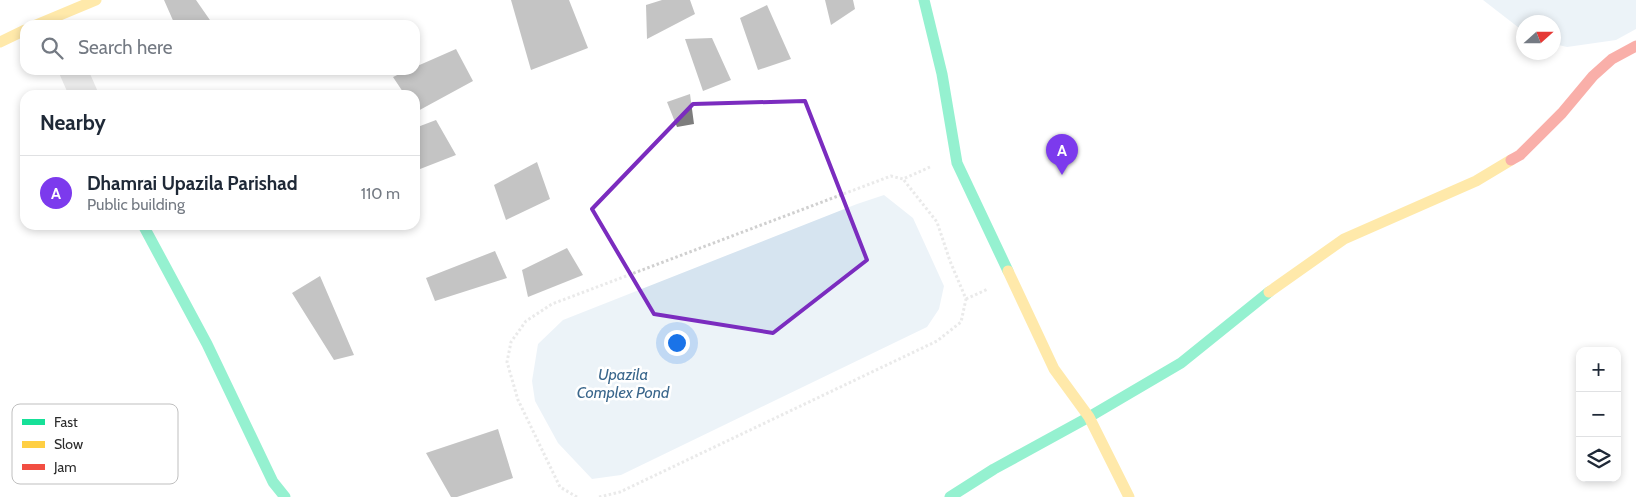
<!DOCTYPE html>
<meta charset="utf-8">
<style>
:root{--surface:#fff;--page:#f6f6f7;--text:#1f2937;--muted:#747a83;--line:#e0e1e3;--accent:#7c3aed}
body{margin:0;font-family:Cabin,sans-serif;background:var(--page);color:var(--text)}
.controls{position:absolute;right:15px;bottom:15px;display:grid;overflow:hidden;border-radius:10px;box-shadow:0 2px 8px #0003}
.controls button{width:45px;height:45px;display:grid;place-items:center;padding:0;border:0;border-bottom:1px solid var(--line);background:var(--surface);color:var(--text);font:25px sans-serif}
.compass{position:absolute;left:1516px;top:15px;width:45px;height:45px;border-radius:50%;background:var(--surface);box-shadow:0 2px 8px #0003;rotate:69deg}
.you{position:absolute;left:676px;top:342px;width:18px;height:18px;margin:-12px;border:4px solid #fff;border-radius:50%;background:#1a73e8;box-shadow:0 0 0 8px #1a73e833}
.badge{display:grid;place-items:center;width:32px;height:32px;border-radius:50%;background:var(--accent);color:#fff;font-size:16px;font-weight:700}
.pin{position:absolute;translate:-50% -41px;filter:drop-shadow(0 1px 2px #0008)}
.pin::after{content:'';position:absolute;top:26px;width:18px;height:15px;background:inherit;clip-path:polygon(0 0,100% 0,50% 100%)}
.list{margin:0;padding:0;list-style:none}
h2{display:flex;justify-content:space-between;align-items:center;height:65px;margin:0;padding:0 20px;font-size:21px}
h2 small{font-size:16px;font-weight:400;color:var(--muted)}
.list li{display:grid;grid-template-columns:32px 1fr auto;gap:15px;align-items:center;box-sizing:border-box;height:75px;padding:0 20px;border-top:1px solid var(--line)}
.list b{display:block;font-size:19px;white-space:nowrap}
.list p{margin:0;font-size:16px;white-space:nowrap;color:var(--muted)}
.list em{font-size:16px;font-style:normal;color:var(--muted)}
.icon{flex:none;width:28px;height:28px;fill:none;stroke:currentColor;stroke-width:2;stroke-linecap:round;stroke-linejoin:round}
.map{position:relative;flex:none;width:1636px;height:497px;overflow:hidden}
.search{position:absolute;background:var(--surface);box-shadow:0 2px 8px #0003;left:20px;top:20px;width:400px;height:55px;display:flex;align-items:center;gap:12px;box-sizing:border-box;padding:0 18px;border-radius:15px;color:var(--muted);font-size:19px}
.panel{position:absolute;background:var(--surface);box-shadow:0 2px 8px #0003;left:20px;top:90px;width:400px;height:140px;border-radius:15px}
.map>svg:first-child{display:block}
.water{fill:#d6e4f0}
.building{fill:#7d7d7d}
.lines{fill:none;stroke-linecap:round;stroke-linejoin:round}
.path{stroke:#d0d0d0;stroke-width:3;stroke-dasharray:2.5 2.5;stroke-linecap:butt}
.street{stroke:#d0d0d0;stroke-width:28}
.fast{stroke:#16e098;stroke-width:11}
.slow{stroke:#ffcf43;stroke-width:11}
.jam{stroke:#f24e42;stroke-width:11}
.marked{fill:none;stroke:#7b2cbf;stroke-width:4;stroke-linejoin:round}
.labels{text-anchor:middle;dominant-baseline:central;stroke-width:5;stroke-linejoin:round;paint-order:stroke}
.water-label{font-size:16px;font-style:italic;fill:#3b678c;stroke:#fff}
.key{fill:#fff;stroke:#bfbfbf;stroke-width:1}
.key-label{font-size:14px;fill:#2b2b2b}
</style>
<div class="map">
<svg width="1636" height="497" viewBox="0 0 1636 497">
<rect width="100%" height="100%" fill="#fff"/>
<path class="water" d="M1483,0H1636V29L1616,40L1567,47L1554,44V22H1524L1523,31Z
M884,195L913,218L944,286L939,309L927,327L621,475L592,479L558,443L535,401L532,381L538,344L563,320L857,204Z"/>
<path class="building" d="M164,0H196L212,23L206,25H175Z
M511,0H569L588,48L531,70Z
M662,0H690L695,14L647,39L646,5Z
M825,0H853L855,9L831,25Z
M767,5L791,59L758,70L740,18Z
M712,38L731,80L703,91L685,39Z
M456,49L473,81L416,112L415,95H405L393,77L408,70H415V67Z
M690,94L694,124L677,127L667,102Z
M436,120L456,155L415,171V128Z
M537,162L550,199L506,220L494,185Z
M567,248L583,275L528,297L522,270Z
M495,251L507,278L435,301L426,278Z
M320,276L354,355L334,360L292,293Z
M498,429L513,478L457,497H451L426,453Z"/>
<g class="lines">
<path class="path" d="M966,299L988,289
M577,497L560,487L518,400L507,362L511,342L526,321L552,304L891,176L903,179L930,167
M599,497L620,492L937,341L961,322L966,299L950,261L937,222L903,179"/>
<path class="street" d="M73,70L84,95"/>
<path class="fast" d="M924,0L942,74L957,163L1008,271
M143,225L207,344L273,482L285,497
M950,497L994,469L1089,417L1181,363L1269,292"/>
<path class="slow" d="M36,25L96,0
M0,42L25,30
M1008,271L1054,369L1089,417L1129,497
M1269,292L1344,239L1476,181L1511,160"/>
<path class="jam" d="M1511,160L1520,155L1562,113L1593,76L1612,59L1636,46"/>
</g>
<path d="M0 0H1636V497H0ZM805,101L867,260L773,333L654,314L592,209L693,104Z" fill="#fff" fill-opacity=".55" fill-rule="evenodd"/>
<path class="marked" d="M805,101L867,260L773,333L654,314L592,209L693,104Z"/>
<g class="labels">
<g class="water-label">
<text x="623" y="374">Upazila<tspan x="623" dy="18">Complex Pond</tspan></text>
</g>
</g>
<rect x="12" y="404" width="166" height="80" rx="8" class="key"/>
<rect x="22" y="419" width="23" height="6" fill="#16e098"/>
<rect x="22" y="441" width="23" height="7" fill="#ffcf43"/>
<rect x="22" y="464" width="23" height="6" fill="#f24e42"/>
<g class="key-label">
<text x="54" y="427">Fast</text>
<text x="54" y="449">Slow</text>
<text x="54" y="472">Jam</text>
</g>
</svg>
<div class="controls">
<button>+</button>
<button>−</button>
<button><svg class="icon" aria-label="layers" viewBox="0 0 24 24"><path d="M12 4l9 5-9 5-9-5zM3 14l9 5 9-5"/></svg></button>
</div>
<svg class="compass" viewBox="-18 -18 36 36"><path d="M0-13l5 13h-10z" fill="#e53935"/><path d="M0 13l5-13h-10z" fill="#747a83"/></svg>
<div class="you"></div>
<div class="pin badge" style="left:1062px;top:175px">A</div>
<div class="search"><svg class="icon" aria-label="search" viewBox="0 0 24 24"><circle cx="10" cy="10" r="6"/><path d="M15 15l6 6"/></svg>Search here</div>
<section class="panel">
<h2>Nearby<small></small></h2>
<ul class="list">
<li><span class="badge">A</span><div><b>Dhamrai Upazila Parishad</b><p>Public building</p></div><em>110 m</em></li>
</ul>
</section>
</div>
